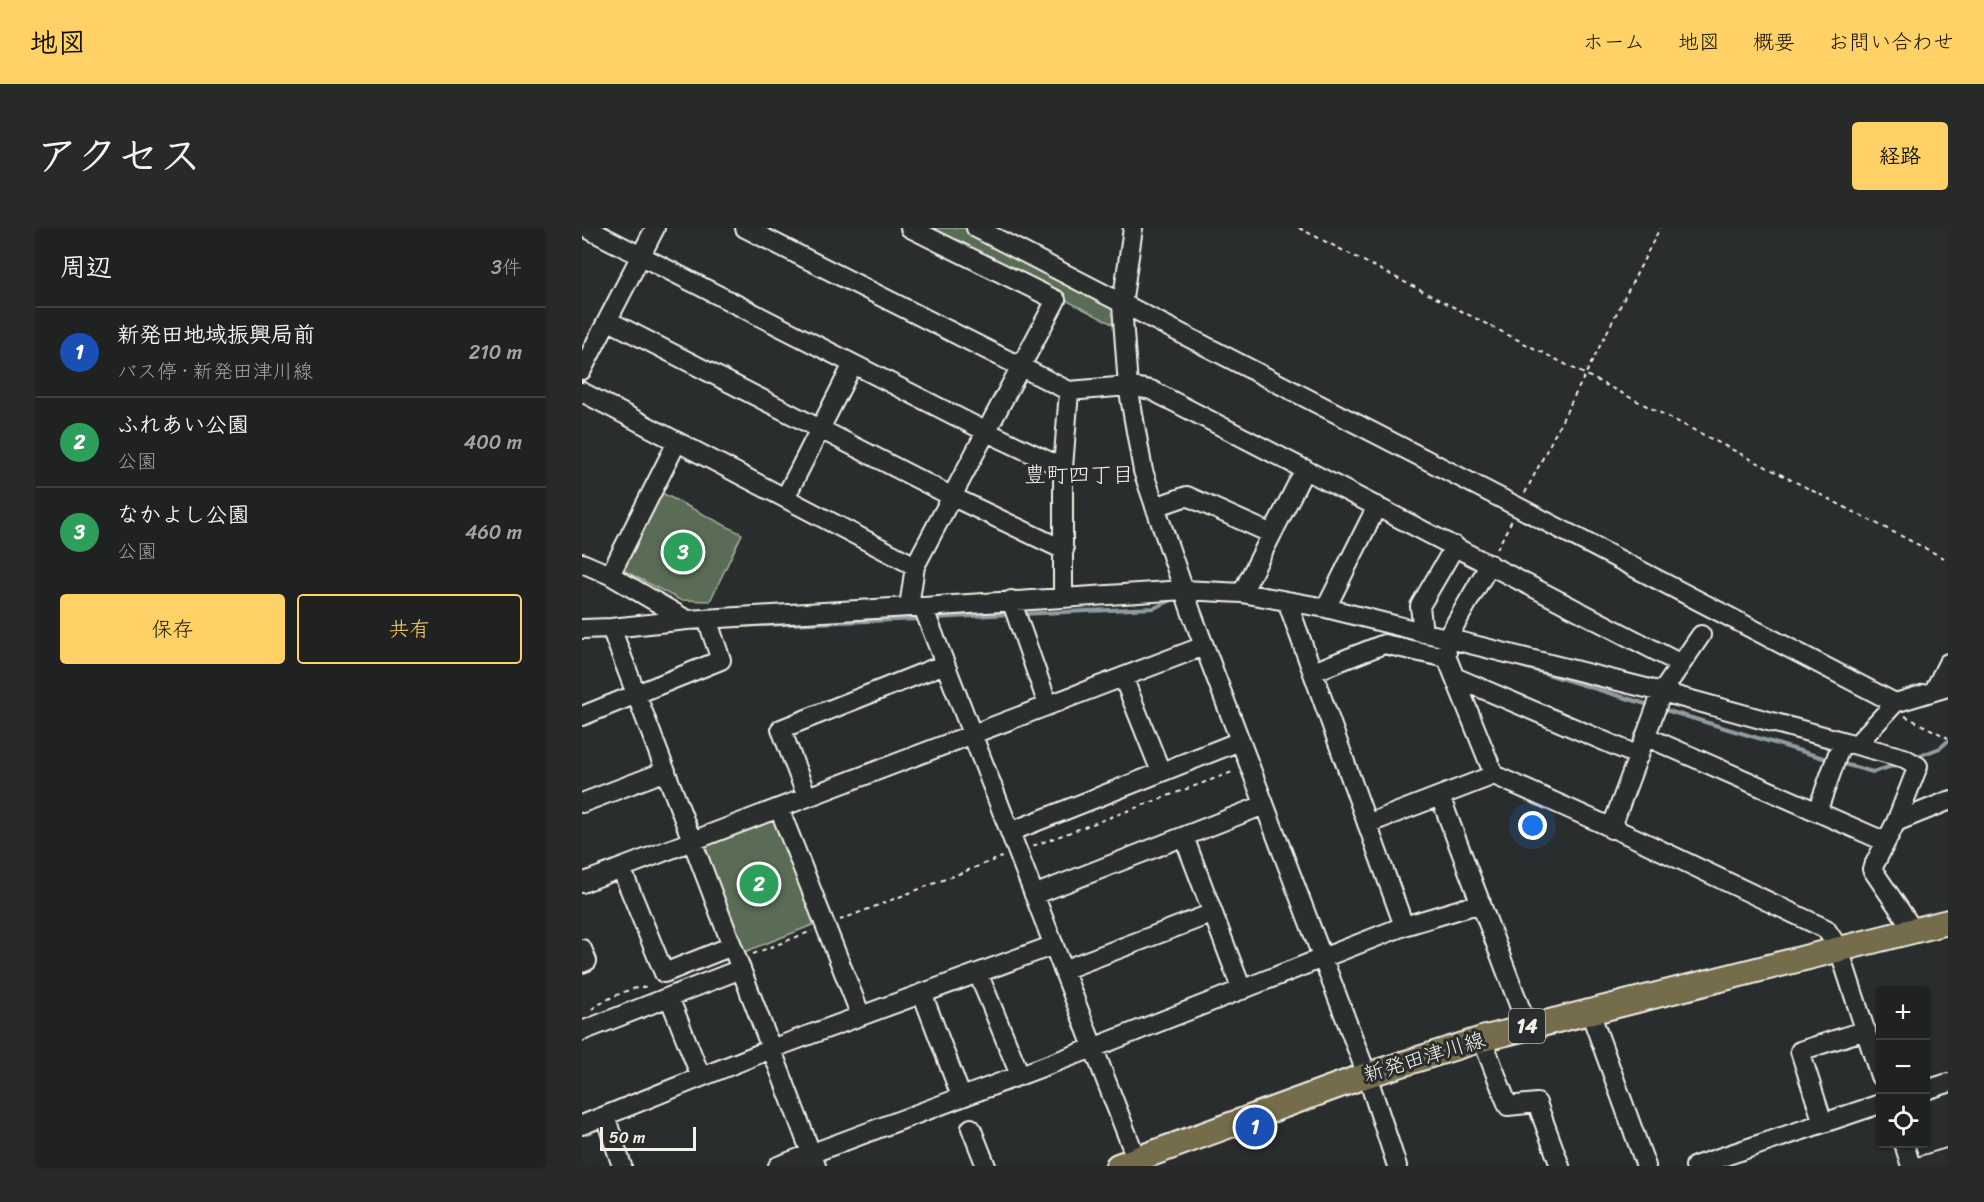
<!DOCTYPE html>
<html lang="ja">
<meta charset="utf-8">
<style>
:root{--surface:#202222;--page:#282a2a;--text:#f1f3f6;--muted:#a2a4a5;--line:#3d3f40;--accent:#ffd166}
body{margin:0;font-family:Sriracha,"Klee One",sans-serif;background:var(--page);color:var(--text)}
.controls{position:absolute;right:18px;bottom:18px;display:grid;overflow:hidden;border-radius:6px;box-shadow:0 2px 4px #0004}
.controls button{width:54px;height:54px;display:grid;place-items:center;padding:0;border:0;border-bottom:2px solid var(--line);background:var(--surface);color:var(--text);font:30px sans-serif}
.scale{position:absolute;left:18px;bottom:15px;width:96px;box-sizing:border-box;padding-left:6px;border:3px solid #f4f1e8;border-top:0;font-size:16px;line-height:21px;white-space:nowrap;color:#f4f1e8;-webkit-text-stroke:4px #2a2d2e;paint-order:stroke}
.you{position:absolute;left:951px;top:598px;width:21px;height:21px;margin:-15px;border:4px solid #fff;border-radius:50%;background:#1a73e8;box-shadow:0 0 0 9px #1a73e833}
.badge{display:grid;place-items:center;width:39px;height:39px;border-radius:50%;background:var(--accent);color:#fff;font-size:20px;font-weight:700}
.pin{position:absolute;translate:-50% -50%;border:3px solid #fff;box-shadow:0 2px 6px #0006}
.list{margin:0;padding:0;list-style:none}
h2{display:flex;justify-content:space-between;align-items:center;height:78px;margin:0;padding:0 24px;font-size:26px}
h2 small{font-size:20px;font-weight:400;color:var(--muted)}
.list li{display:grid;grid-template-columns:39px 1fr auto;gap:18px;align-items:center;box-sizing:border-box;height:90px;padding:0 24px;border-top:2px solid var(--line)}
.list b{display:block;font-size:22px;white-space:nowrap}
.list p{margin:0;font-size:20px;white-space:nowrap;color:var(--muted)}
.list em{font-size:20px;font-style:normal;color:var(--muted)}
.actions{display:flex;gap:12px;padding:18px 24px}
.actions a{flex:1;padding:14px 0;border:2px solid var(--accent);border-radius:6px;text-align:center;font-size:21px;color:var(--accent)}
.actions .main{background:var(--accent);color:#111}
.icon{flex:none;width:33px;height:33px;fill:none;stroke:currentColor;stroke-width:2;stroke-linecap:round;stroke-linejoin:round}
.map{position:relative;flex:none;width:1366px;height:938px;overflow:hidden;border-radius:6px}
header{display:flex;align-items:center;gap:36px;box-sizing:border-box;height:84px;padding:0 30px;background:var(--accent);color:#111}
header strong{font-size:28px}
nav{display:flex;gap:33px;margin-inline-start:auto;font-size:21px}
.intro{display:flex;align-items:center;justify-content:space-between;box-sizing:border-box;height:144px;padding:0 36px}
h1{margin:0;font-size:42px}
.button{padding:15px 27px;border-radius:6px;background:var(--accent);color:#111;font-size:21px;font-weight:700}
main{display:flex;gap:36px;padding:0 36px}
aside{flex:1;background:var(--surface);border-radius:6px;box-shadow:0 2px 4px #0004}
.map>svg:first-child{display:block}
.green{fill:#5a6c55;stroke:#a7ae9e;stroke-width:1.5}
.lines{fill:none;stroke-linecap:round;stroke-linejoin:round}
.stream{stroke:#8f9ca0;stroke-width:4}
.minor-casing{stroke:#f4f1e8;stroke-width:22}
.major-casing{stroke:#f4f1e8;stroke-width:28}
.path{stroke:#f4f1e8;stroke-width:2;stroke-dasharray:4.5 4.5;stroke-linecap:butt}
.minor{stroke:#2a2d2e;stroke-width:18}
.major{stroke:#746c4b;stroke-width:24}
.labels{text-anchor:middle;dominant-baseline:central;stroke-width:6;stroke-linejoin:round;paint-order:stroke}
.shield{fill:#2a2d2e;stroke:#b7b6b0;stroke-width:1.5}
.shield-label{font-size:20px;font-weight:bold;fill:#f4f1e8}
.street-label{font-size:21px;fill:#f4f1e8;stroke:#2a2d2e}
.neighbourhood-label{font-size:22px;fill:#f4f1e8;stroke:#2a2d2e}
</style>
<header>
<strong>地図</strong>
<nav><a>ホーム</a><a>地図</a><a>概要</a><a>お問い合わせ</a></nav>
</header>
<div class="intro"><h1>アクセス</h1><a class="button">経路</a></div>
<main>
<aside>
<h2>周辺<small>3件</small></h2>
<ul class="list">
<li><span class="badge" style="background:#1a4fb4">1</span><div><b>新発田地域振興局前</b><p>バス停 · 新発田津川線</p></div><em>210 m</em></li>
<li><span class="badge" style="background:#2e9e5b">2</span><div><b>ふれあい公園</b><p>公園</p></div><em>400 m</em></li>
<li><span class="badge" style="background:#2e9e5b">3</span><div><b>なかよし公園</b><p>公園</p></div><em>460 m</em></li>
</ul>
<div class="actions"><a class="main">保存</a><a>共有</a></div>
</aside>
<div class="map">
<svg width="1366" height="938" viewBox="0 0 1366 938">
<rect width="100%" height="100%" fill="#2a2d2e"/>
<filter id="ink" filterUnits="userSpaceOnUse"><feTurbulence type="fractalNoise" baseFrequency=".0167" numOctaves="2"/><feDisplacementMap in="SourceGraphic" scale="12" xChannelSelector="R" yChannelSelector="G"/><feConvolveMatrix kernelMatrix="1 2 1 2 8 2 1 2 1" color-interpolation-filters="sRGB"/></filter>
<g filter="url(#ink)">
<path class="green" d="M343,0H388L538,79L540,101Z
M80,265L160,306L128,373L98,372L41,342Z
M194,589L238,694L160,725L117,619Z"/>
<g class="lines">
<path class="stream" d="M439,386L572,380L595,370
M352,390L429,386
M151,398L339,391
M939,438L1070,478
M1080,481L1248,532
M1332,530L1358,520L1366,513
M1258,535L1291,544L1317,536"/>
<g class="minor-casing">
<path id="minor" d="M4,0L405,204L481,240
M163,0L487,163L481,240V369
M394,0L936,279L1313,475
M551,0L540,77L546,158L561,243L610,386L785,847L815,938
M27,93L371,269L482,322
M0,142L73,0
M487,163L546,158L569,162L1099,436
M0,164L333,338
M203,270L271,136
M573,279L605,268L690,306
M0,335L28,347L105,392
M908,336L864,412L865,430L912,547L1055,611L1244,701L1257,721L1298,848
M28,347L95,214
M660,365L723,241
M429,372L466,477
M327,379L333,338L474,72L328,0
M341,379L554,930
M744,380L795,278
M29,400L234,938
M0,401L29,400L105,392L327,379H341L602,362L660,365L744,380L1080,464L1322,530L1336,538L1314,594L1290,641L1332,703
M841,405L838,378L873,318
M731,444L802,416L865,430
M541,449L579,544
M875,450L1057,528
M1352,463L1366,435
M0,488L139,432L125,391
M1065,509L1304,614
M1274,517L1313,475L1366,459
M858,568L945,798
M225,569L199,501L363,436
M0,575L84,543
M197,580L279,788
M1235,584L1260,514
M1314,594L1366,573
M785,596L912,547
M1029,601L1080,464L1119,407
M428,604L658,513
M602,609L660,762
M39,640L82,745L150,718
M0,655L622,418
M452,667L682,577
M822,698L899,675
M0,721L5,733L0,735
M481,742L631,685
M396,745L438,847
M340,765L379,868
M87,769L119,849
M1008,784L1064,938
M0,803L159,741
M900,811L926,878L955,875L978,938
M1344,862L1366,855
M23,888L40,938
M1241,895L1218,823L1284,802
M0,897L189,821L472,717
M389,900L404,938
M1322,916L1329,938
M196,938L511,820L822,698L705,373
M1113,938L1298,876
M1339,938L1366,930"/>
</g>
<g class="major-casing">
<path id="major" d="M536,938L785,847L900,811L1366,694"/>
</g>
<path class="path" d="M717,0L1366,332
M943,265L1078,0
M915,321L930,292
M1323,488L1366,510
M451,618L653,543
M258,692L420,629
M171,726L230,703
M10,781C22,772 52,757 67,759"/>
<use href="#minor" class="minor"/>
<use href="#major" class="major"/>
</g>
</g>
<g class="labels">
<rect class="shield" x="927" y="781" width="36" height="34" rx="4.5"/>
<g class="shield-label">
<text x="945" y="798">14</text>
</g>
<g class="street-label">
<text transform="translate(842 829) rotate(-17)">新発田津川線</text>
</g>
<g class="neighbourhood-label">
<text x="497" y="246">豊町四丁目</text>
</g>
</g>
</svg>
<div class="controls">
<button>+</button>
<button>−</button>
<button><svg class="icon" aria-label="locate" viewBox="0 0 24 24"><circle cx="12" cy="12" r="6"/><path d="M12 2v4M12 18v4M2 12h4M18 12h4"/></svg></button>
</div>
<div class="scale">50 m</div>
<div class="you"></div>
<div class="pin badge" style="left:673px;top:899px;background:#1a4fb4">1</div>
<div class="pin badge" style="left:177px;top:656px;background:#2e9e5b">2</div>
<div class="pin badge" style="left:101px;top:324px;background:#2e9e5b">3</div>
</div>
</main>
